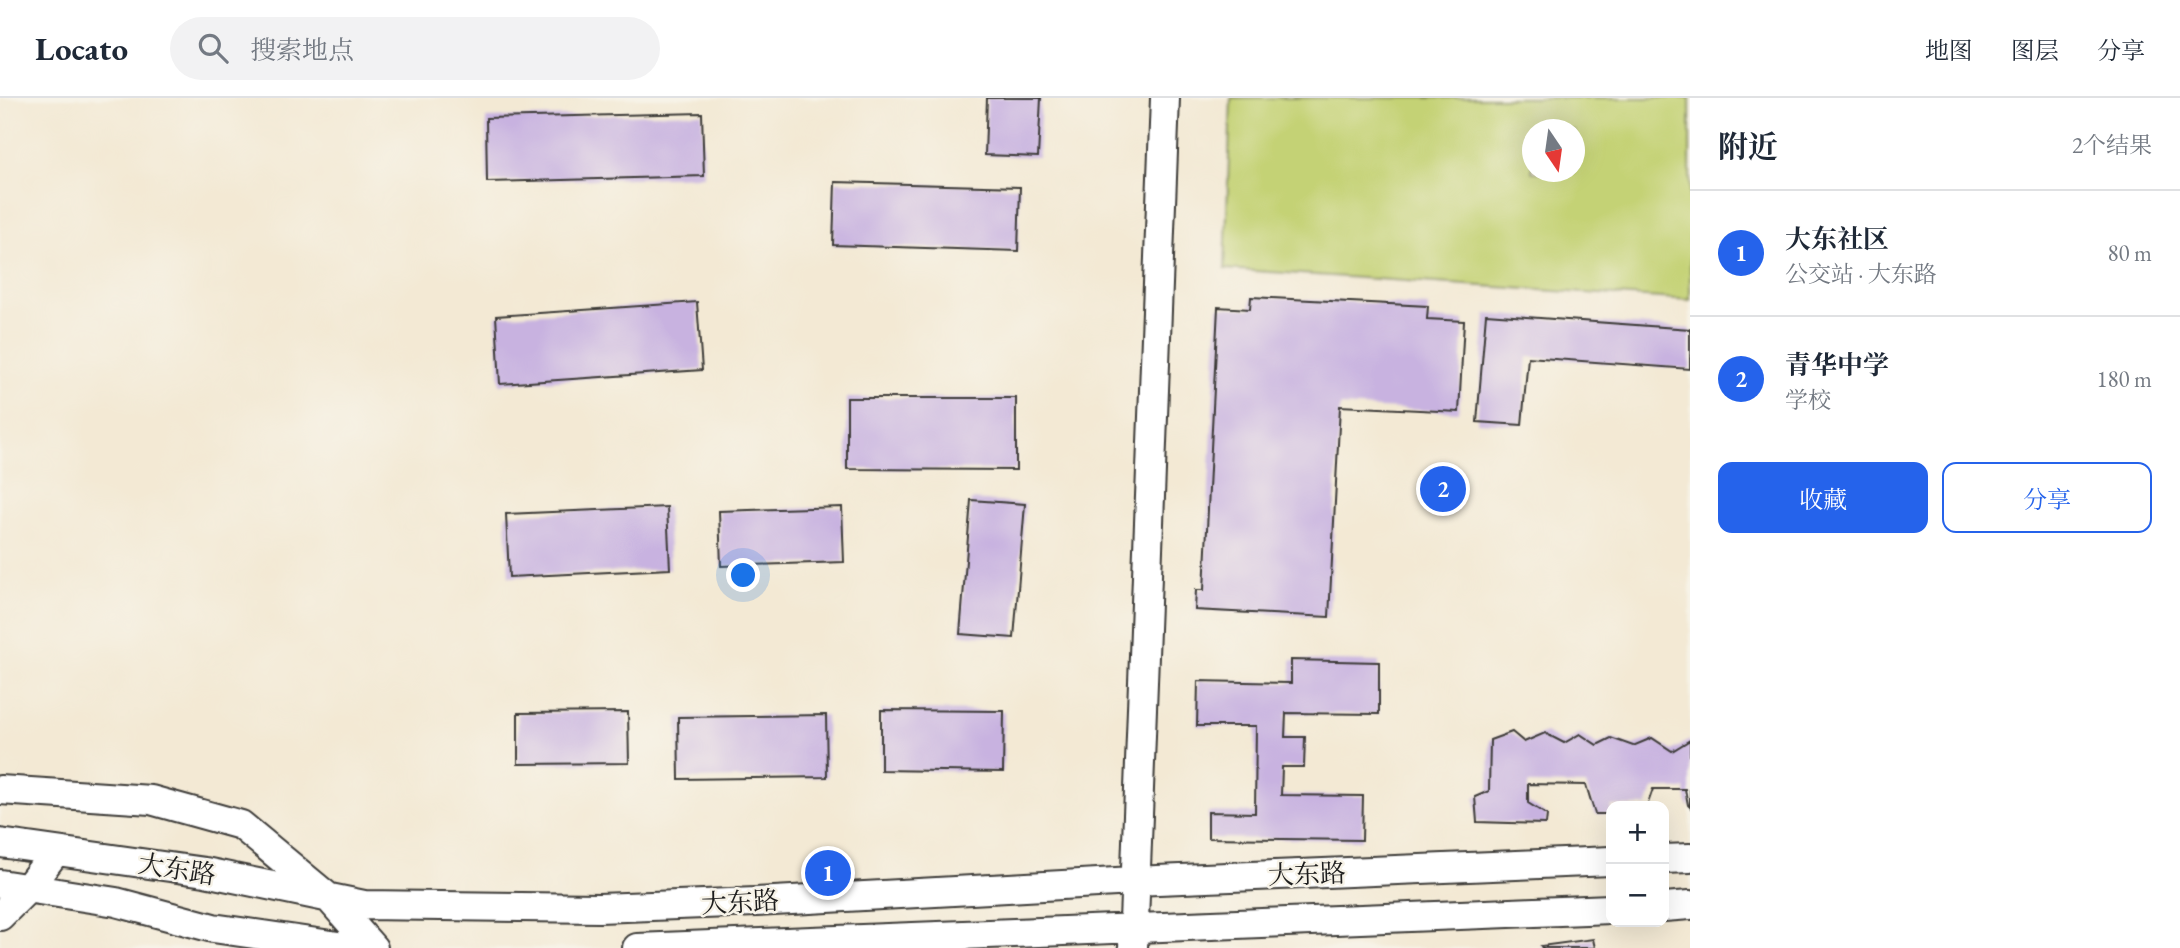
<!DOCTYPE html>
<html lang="zh">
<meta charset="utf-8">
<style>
:root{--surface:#fff;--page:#f2f2f3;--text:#1f2937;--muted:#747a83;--line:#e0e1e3;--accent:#2563eb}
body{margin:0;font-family:"EB Garamond","Noto Serif SC",serif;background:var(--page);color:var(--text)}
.controls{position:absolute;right:21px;bottom:21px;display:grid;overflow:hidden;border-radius:14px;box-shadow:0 7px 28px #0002}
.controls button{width:63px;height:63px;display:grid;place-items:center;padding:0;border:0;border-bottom:2px solid var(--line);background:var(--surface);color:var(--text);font:35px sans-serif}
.compass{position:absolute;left:1522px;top:21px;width:63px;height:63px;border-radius:50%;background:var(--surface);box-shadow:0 7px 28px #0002;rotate:167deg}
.you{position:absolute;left:744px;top:478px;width:24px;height:24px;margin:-18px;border:5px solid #fff;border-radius:50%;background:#1a73e8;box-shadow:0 0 0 10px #1a73e833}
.badge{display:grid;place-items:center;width:46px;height:46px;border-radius:50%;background:var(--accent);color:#fff;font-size:23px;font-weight:700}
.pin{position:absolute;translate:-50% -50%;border:4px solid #fff;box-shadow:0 2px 7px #0006}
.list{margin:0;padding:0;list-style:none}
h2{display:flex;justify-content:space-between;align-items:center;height:91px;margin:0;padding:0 28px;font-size:30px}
h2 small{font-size:23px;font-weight:400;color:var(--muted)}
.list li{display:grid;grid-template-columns:46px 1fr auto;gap:21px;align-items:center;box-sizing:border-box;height:126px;padding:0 28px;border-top:2px solid var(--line)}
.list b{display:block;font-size:26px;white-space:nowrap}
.list p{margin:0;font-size:23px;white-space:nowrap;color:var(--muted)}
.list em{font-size:23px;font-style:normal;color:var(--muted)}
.actions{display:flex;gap:14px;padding:21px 28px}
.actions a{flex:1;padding:16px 0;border:2px solid var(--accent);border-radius:14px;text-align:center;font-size:24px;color:var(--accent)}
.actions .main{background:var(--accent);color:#fff}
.icon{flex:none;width:38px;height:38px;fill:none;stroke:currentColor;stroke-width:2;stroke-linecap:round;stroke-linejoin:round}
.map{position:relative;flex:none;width:1690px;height:850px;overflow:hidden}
header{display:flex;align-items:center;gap:42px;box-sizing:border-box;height:98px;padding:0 35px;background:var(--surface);border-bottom:2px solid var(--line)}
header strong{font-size:33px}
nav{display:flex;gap:38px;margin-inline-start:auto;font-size:24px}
.search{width:490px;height:63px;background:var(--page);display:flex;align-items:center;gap:18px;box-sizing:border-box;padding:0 24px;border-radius:38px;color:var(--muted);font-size:26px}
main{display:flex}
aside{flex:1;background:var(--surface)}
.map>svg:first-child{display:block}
.green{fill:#c4d274;stroke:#707748;stroke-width:2;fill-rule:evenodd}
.building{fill:#c8b2e0}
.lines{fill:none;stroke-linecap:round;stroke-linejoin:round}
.minor-casing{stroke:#3c3b38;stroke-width:32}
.minor{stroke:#fff;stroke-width:28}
.labels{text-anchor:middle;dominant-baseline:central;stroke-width:5;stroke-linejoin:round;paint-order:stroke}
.street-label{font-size:26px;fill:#1c1c1c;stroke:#f7f3e8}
</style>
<header>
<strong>Locato</strong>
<div class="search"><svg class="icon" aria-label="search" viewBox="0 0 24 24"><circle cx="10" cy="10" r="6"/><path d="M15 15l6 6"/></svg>搜索地点</div>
<nav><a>地图</a><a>图层</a><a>分享</a></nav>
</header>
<main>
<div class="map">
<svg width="1690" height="850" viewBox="0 0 1690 850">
<rect width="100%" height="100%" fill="#f7f3e8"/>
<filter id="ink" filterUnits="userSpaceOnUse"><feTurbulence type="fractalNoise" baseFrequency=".0143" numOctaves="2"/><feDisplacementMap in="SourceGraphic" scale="14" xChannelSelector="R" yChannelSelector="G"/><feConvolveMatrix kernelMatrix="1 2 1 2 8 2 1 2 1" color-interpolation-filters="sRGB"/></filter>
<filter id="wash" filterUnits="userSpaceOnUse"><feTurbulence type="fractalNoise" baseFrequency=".00686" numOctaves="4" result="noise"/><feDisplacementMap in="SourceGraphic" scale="28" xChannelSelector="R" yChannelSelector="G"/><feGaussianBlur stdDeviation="1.57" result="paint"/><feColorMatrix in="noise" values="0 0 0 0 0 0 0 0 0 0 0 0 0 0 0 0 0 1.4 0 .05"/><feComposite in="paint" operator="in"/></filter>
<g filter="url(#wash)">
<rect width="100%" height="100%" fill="#f3e9d4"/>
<path class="green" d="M1231,0H1690V202L1225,171ZM1532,32H1574V74H1532Z"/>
<g id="blocks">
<path class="building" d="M987,0H1041L1038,59L985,57Z
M702,15L704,78L487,84L486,20Z
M835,84L1020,89L1018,153L833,147Z
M1251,199L1428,208L1427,221L1464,223L1459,314L1340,308L1329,519L1195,512L1196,492H1204L1218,209L1250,211Z
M697,204L702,272L500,286L496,218Z
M1486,216L1690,231V271L1528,259L1522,327L1477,324Z
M847,300H1016V372L847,371Z
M971,402L1025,406L1014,540L960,536Z
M667,409L670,471L509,479L506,416Z
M842,409L844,464L721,468L719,413Z
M1291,562L1379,564V616L1286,615L1285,639H1305L1304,669H1282L1281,697L1363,698L1362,742L1208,740V714L1255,715L1256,628H1197L1198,583L1291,585Z
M881,612L1004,613L1003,674L881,672Z
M628,614L629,665L518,666V615Z
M826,617L827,679L679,681L678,619Z
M1512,634L1524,644L1545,635L1564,645L1580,636L1597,647L1611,640L1633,648L1652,640L1672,653L1690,642V709L1688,707L1685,691H1653L1647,708H1611V716H1595L1586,687L1528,686V705L1547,717L1546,726L1477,724L1475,699L1489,693L1490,642Z
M1593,841L1595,850H1542L1541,848Z"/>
</g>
</g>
<g filter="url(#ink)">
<use href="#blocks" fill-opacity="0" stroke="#3c3b38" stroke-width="2"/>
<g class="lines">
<g class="minor-casing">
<path id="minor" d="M0,692L151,702L241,727L329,800L373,850
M0,745L205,774L364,807L599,810L756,804L1134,783L1611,763
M1664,761L1690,760
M0,786L116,804L213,830L352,850
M1664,809L1690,807
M0,818L27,791L56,753
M637,850L1611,811
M1133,850L1165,0"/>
</g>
<use href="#minor" class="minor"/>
</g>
</g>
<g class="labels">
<g class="street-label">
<text transform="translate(177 771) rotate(9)">大东路</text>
<text transform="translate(1307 776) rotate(-2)">大东路</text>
<text transform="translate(740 804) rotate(-3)">大东路</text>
</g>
</g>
</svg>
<div class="controls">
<button>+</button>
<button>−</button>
</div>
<svg class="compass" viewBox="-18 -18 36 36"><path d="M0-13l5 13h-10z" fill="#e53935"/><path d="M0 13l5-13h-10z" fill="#747a83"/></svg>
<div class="you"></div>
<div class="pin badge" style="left:828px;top:775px">1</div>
<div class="pin badge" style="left:1443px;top:391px">2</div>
</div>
<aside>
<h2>附近<small>2个结果</small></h2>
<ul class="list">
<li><span class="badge">1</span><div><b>大东社区</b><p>公交站 · 大东路</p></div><em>80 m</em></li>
<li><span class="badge">2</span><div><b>青华中学</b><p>学校</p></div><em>180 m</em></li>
</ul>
<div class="actions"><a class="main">收藏</a><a>分享</a></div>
</aside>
</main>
